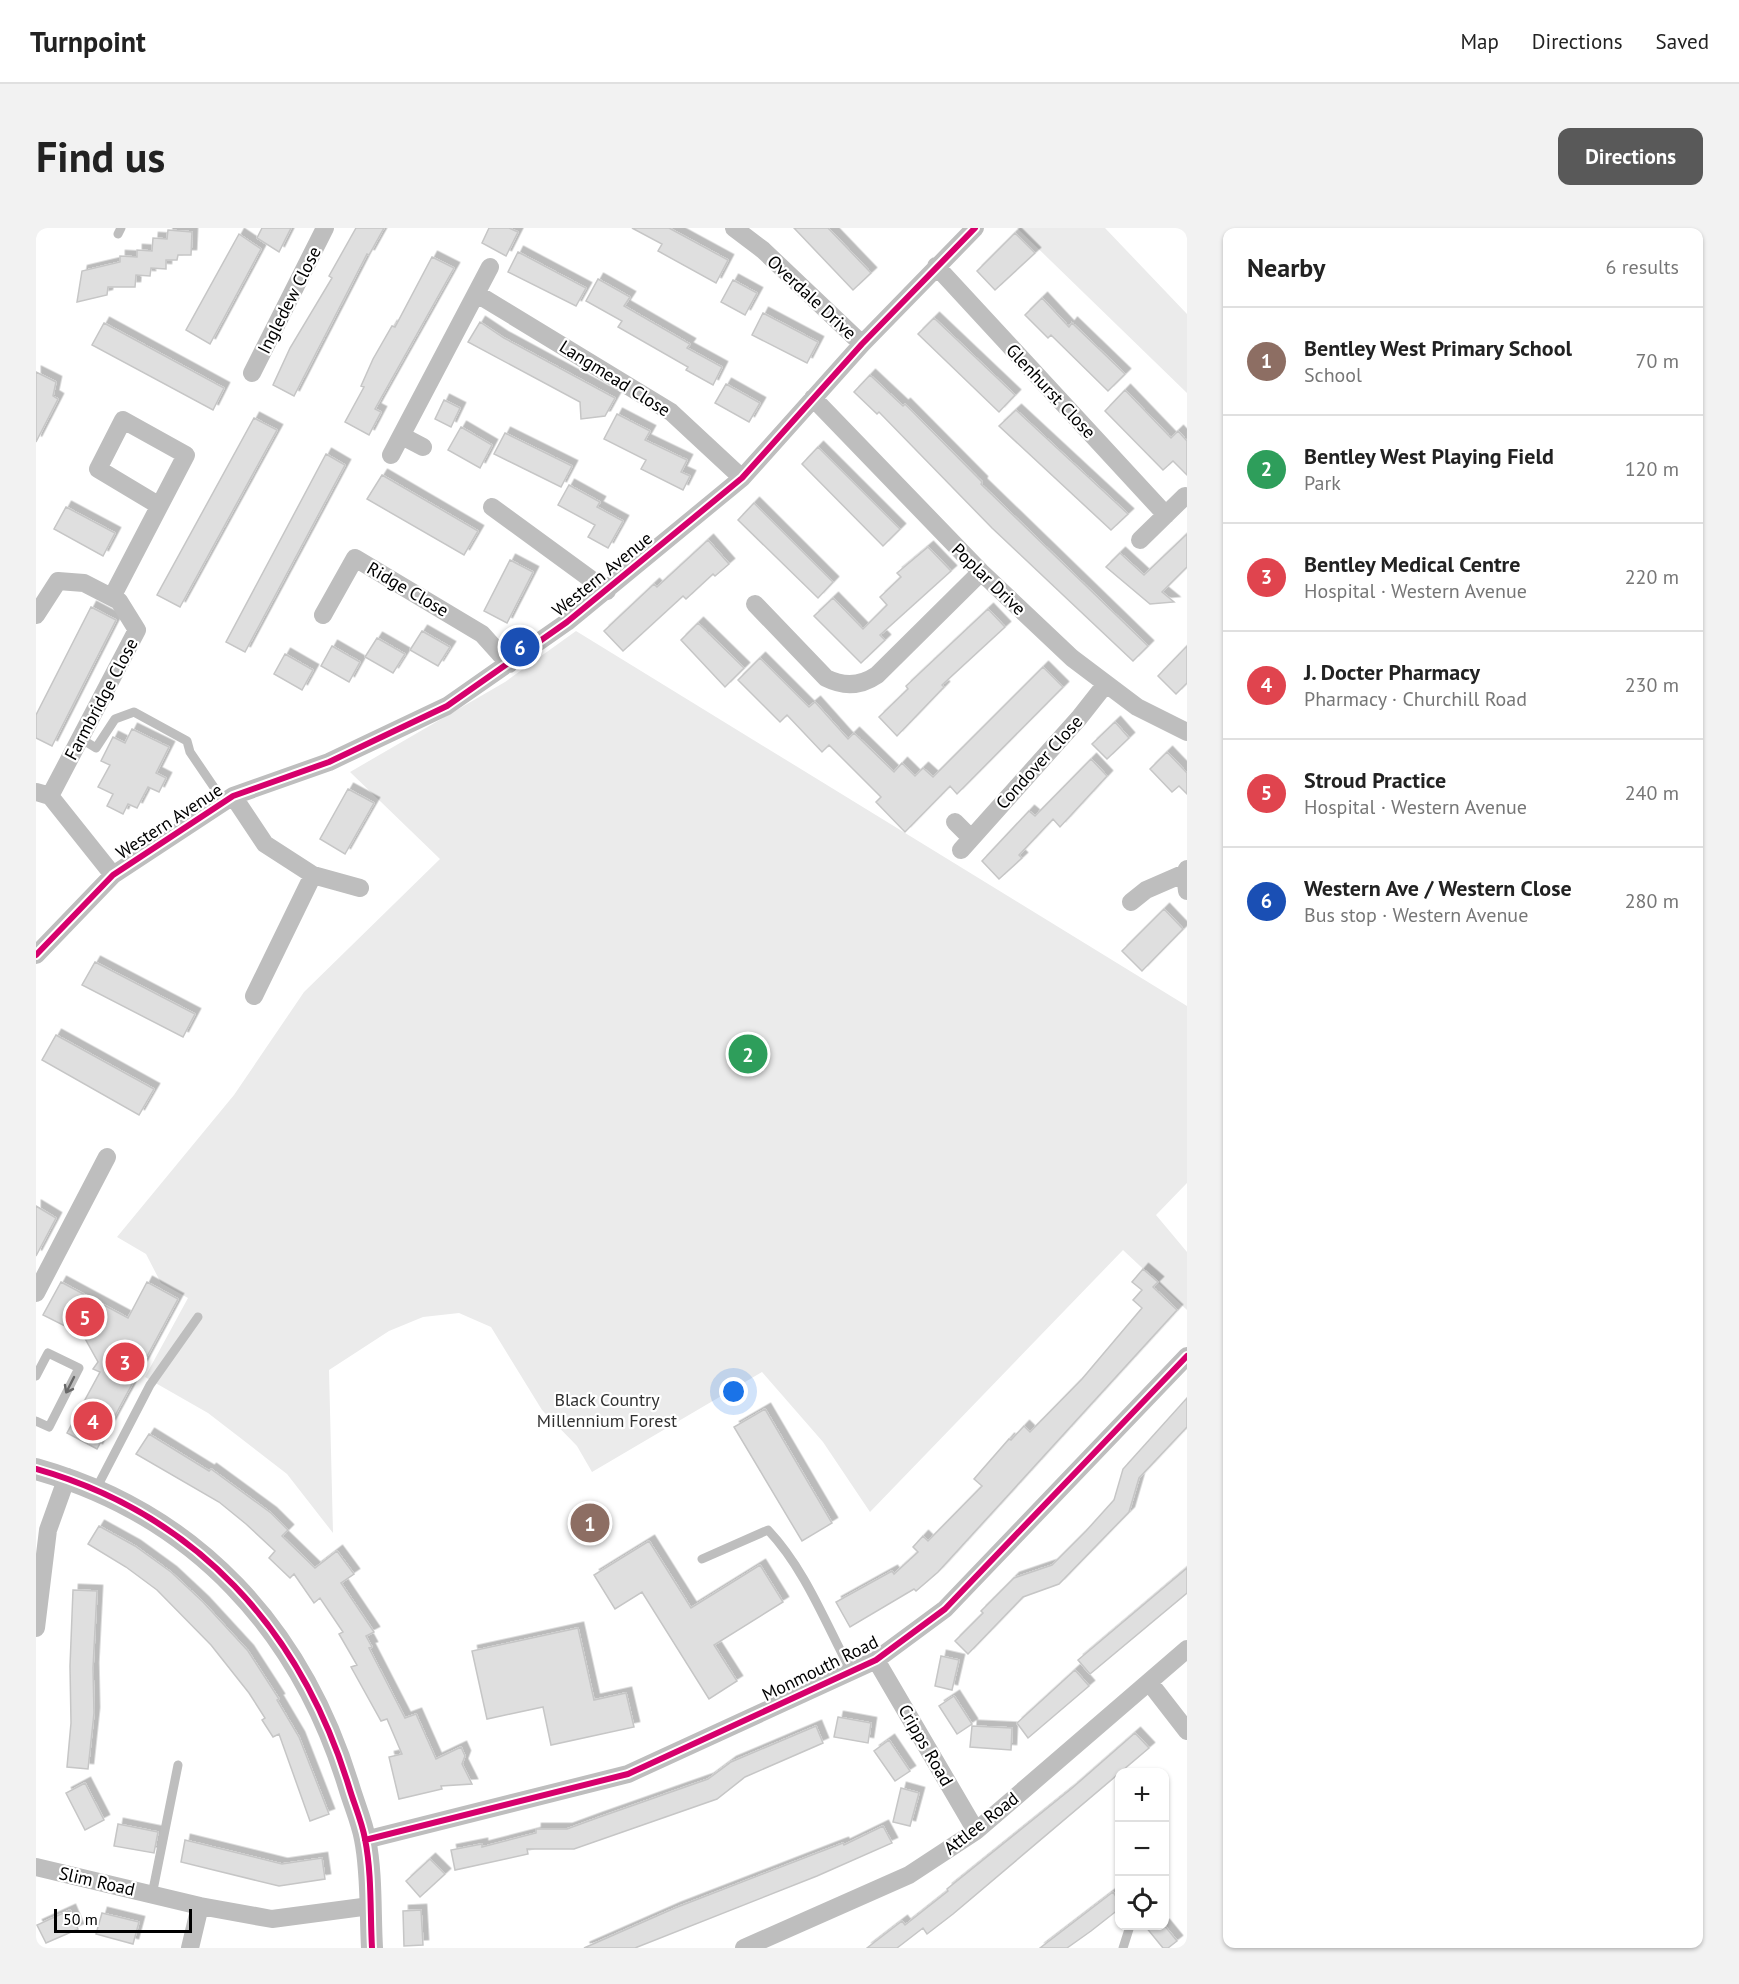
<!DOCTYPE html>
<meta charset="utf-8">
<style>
:root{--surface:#fff;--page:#f2f2f2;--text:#222;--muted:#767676;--line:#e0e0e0;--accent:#595959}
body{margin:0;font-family:"PT Sans",sans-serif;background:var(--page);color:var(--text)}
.controls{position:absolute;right:18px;bottom:18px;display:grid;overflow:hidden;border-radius:12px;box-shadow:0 2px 4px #0004}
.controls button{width:54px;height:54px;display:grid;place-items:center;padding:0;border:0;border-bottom:2px solid var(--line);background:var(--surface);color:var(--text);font:30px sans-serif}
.scale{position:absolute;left:18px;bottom:15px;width:138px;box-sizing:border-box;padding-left:6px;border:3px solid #000;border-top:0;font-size:16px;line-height:21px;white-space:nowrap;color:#000;-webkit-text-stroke:4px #fff;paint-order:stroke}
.you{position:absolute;left:698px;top:1164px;width:21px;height:21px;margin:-15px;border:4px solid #fff;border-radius:50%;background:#1a73e8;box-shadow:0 0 0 9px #1a73e833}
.badge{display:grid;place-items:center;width:39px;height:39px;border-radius:50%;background:var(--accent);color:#fff;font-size:20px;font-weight:700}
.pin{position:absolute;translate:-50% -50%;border:3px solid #fff;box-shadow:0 2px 6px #0006}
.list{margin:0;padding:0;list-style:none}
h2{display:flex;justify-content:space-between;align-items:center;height:78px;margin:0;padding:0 24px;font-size:26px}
h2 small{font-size:20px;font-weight:400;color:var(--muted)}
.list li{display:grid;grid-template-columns:39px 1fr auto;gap:18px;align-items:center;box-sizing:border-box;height:108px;padding:0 24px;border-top:2px solid var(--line)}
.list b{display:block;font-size:22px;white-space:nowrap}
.list p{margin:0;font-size:20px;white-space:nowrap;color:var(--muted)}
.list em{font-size:20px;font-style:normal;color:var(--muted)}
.icon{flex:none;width:33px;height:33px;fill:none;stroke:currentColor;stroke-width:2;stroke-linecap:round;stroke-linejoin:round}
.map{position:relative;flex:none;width:1151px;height:1720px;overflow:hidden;border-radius:12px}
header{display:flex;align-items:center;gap:36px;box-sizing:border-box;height:84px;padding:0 30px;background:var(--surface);border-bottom:2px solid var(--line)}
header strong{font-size:28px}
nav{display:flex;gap:33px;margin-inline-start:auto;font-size:21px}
.intro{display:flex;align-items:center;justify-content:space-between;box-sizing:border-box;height:144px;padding:0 36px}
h1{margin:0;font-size:42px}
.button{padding:15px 27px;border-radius:12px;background:var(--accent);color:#fff;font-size:21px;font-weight:700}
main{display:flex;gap:36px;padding:0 36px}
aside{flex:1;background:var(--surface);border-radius:12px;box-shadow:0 2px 4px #0004}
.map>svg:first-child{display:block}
.green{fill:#ebebeb}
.building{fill:#dfdfdf;stroke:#c6c6c6;stroke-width:1.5;filter:url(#shadow)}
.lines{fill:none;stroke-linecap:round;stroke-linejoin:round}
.service{stroke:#bebebe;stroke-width:9}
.minor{stroke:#bebebe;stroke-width:18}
.tertiary{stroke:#bebebe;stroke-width:22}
.cycleway-casing{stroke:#fff;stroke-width:10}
.cycleway{stroke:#d6006c;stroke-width:6}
.oneway{stroke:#686868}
.labels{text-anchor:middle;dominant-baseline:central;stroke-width:4.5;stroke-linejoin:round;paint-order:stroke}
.street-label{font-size:18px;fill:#000;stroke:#fff}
.park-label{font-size:18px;fill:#323232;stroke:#fff}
</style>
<header>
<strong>Turnpoint</strong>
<nav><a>Map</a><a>Directions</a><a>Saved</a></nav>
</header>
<div class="intro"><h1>Find us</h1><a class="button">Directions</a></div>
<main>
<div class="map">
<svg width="1151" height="1720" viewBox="0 0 1151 1720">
<defs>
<filter id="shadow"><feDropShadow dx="5.5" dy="-5.5" stdDeviation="0" flood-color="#0004"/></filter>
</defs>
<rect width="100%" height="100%" fill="#fff"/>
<path class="green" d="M981,0H1069L1151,86V165Z
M540,403L1151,778V955L1120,987L1151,1024V1082L1087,1022L834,1284L787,1214L726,1144L556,1244L541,1218L506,1182L455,1099L423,1085L387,1089L353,1103L293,1142L297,1305L251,1246L172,1185L109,1149L152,1070L125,1055L110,1026L81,1009L198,867L268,764L404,631L314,544L469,454Z"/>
<path class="building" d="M226,0H255L243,24L221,10Z
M320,0H348L333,27L331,26L258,168L237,157L254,120L296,50L293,48Z
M453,0H473L482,4L470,28L446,15Z
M596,0H633L692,32L680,55L622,23L626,16Z
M758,0H792L835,45L817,62Z
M132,2L156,4L155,27H142L141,32H130V41L115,40L114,48L100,47L99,59H72L71,67L41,74L46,43L84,34V28L101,29V22L116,23L117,10L131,11Z
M979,5L999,25L959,62L941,43Z
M203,6L225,21L174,116L150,102Z
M482,24L550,60L540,78L472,44Z
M396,29L418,40L339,181L345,184L333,207L309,194L328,159L325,158L337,131L356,98L359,99Z
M562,51L594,69L588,78L654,116L651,120L686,139L677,157L650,142L652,139L582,99L586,93L550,73Z
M697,52L721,65L709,87L685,74Z
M1006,70L1033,99L1036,95L1089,146L1072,163L1015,107L1012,110L989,87Z
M727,85L782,114L771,135L716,107Z
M898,90L979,167L963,184L882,106Z
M444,94L468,110L579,170L569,188L545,191L544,174L432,114Z
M68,95L188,160L177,182L56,117Z
M0,144L20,154L17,168L22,171L0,214Z
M834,147L867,178L869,176L946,254L945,256L1112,418L1097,433L956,300L843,184L841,186L818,164Z
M690,156L724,175L713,194L679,175Z
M1089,162L1135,210L1142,203L1151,213V247L1137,233L1127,242L1069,183Z
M408,172L424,180L415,199L399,191Z
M980,182L1092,286L1075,302L963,198Z
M581,186L614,203L609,212L651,232L645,244L654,248L647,262L605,241L610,232L568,211Z
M218,190L241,202L144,379L121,367Z
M425,199L456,217L444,240L412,222Z
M469,205L536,238L525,259L458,226Z
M782,219L864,301L847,318L766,236Z
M290,226L309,237L209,424L190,414Z
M346,247L442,303L428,327L331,271Z
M533,257L564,274L561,279L587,293L572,320L552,309L559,297L522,277Z
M718,275L797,354L782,370L702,292Z
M30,279L79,305L67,328L18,301Z
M1151,306V339L1126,364L1138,374L1114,376L1070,339L1084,325L1108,347Z
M672,312L693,336L679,348L677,346L650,371L647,368L587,423L568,403L618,356L621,359Z
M892,319L915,343L844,407L849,412L825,435L778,388L797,370L827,401L851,377L844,369L865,349L861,345Z
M474,332L497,344L471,395L448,383Z
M55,379L80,392L16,518L0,510V487Z
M952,381L969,399L906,457L908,459L861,508L843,489L872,461L870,458Z
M662,395L708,440L689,459L645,412Z
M386,403L414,419L402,438L374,422Z
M341,410L369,426L357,445L329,429Z
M296,418L324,434L313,454L285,438Z
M1151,418V455L1140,466L1122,448Z
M249,426L277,442L266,462L238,446Z
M724,430L773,479L779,474L812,511L818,505L858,544L866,535L879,548L887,540L897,549L1007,439L1027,459L921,566L914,558L869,604L840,574L845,569L793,517L786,524L751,487L744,494L702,452Z
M1079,494L1093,510L1071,531L1056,516Z
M96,501L133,519L120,545L130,550L123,564L112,559L101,580L92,576L87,586L71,578L77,566L62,559L74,537L65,533L77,509L89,515Z
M1131,524L1151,545V566L1143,558L1136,564L1114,541Z
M1055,531L1071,548L1024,599L1017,591L983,627L986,630L963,651L946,633L993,583L999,588Z
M312,561L338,575L309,626L284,611Z
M1128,681L1147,701L1106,743L1086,723Z
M59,734L159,786L147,809L46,757Z
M20,807L118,861L103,887L6,832Z
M0,978L20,990L0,1028Z
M1107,1041L1122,1054L1117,1059L1141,1082L902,1344L880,1363L878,1361L814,1399L800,1374L856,1343L858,1346L882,1324L877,1319L887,1308L892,1313L946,1258L938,1251L973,1211L975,1212L988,1198L994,1204L1046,1151L1106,1080L1097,1072L1106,1062L1096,1054Z
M25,1054L92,1090L111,1054L142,1071L61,1221L31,1205L64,1144L57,1141L62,1134L47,1107L7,1087Z
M1151,1170V1199L1103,1250L1093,1284L1023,1356L987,1369L932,1426L919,1413L947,1385L945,1383L978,1350L1016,1337L1050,1303L1078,1272L1087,1241Z
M729,1181L796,1295L766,1313L698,1199Z
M113,1206L173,1243L175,1241L235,1285L252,1302L246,1308L279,1340L301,1323L318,1346L305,1355L338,1404L330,1408L336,1419L333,1420L369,1490L380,1486L400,1531L425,1519L429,1528L426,1536L436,1556L405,1558L406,1561L363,1571L353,1529L366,1526L351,1491L345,1493L315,1439L321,1437L303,1406L307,1404L284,1370L278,1375L258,1346L254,1350L233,1330L239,1323L210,1296L183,1274L100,1226Z
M63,1298L99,1318L135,1344L167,1374L212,1423L243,1471L241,1472L263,1509L293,1586L274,1593L243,1506L237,1509L226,1492L229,1490L213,1465L175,1417L121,1362L90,1339L52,1316Z
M613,1313L655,1380L724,1337L747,1374L678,1417L701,1453L673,1471L606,1364L579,1381L558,1347Z
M1151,1340V1365L1054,1446L1042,1432Z
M37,1362L61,1363L57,1440L58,1485L52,1541L31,1539L35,1495L34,1438Z
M542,1400L558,1472L590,1465L598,1499L515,1517L507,1479L451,1491L436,1423Z
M905,1428L923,1432L916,1462L899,1458Z
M1039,1442L1053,1458L992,1510L981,1495Z
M918,1468L936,1496L921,1506L903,1478Z
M802,1489L835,1495L832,1515L798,1509Z
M780,1498L787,1515L709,1549L681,1571L538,1621H491L492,1626L419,1642L415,1622L446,1616V1619L500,1605V1601H531L561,1590L672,1551L695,1534Z
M936,1498L976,1500L975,1522L934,1519Z
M1099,1505L1113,1520L917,1686L891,1706L887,1700L861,1720H831L866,1693L869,1697L912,1663L911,1661L1035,1561Z
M853,1512L874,1543L859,1553L838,1523Z
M49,1555L68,1592L49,1602L30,1565Z
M865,1560L883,1565L874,1598L857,1594Z
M82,1596L122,1604L118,1625L78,1618Z
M847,1598L856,1615L781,1648L599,1720H548L639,1680L807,1615L808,1617Z
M149,1612L246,1636L286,1630L289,1651L243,1658L145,1634Z
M394,1631L409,1646L384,1669L370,1653Z
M1077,1664L1083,1673V1681L1055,1703L1031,1720H1004Z
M34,1682L42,1701L10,1715L1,1697Z
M385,1682L387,1717L368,1718L367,1683Z
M66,1685L103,1694L97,1716L60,1706Z
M1128,1697L1141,1713L1132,1720H1127L1109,1698Z"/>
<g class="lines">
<path class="service" d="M82,6L85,0
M44,510L60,520L79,491L98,484L151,513L154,524L188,574
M0,1148L12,1125L43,1140L13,1199L0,1193
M59,1263L114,1157L162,1089
M666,1331L732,1302C769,1341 790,1396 815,1443
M116,1667L142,1537
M1087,1720L1094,1698"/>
<path class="minor" d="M698,0L727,22L826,116
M900,38L1130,287
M441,66L635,184L706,250
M216,145L289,0
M777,170L945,344L1036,430L1101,479L1151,504
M366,208L387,219
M355,227L454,39
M456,279L571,363
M1104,312L1149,268
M76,369L150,227L87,192L62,241L122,277
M719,376L790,450C808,459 825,458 841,447L945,344
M0,387L22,353L48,355L83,373L101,402L14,568
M287,387L319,330L446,406L473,436
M0,564L14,568L77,647
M197,568L229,616L277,647L324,660
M919,594L935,610
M925,622L1043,490L1069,457
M1149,645L1151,663
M1095,674L1110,662L1149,645L1151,641
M0,727L77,647L197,568L293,534L411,478L531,394L706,250L826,116L939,0
M218,768L277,647
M0,1065L71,929
M0,1400L12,1302L31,1249
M840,1432L940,1603
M1113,1454L1151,1503
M329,1612L592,1546L840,1432L909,1381L1151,1128
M0,1639L164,1678L236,1691L334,1678
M154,1720L164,1678
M708,1720L873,1647L940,1603L1151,1421"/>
<path class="tertiary" d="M0,1241C160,1286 265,1402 313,1559C318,1576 326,1594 329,1611C336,1646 334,1685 336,1720"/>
<g class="cycleway-casing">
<path id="cycleway" d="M0,727L77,647L197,568L293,534L411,478L531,394L706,250L826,116L939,0
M0,1241C160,1286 265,1402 313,1559C318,1576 326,1594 329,1611C336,1646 334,1685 336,1720
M329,1612L592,1546L840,1432L909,1381L1151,1128"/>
</g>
<use href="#cycleway" class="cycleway"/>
</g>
<defs><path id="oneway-shaft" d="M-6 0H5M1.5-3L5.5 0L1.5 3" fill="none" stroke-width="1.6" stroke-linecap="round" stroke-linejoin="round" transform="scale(1.5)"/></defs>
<use class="oneway" href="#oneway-shaft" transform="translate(34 1157) rotate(117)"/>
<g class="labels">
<g class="street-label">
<text transform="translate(776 69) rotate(43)">Overdale Drive</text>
<text transform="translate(253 72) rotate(-63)">Ingledew Close</text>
<text transform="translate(579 150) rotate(32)">Langmead Close</text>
<text transform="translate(1015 163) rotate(47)">Glenhurst Close</text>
<text transform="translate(566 346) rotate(-39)">Western Avenue</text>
<text transform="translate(953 351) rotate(44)">Poplar Drive</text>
<text transform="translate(372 361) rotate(30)">Ridge Close</text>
<text transform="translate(65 471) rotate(-62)">Farmbridge Close</text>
<text transform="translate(1003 534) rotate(-48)">Condover Close</text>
<text transform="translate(133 593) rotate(-33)">Western Avenue</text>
<text transform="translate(784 1440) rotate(-26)">Monmouth Road</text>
<text transform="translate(890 1517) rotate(60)">Cripps Road</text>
<text transform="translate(945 1595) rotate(-38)">Attlee Road</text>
<text transform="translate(61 1653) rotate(13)">Slim Road</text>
</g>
<g class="park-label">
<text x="571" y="1171">Black Country<tspan x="571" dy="21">Millennium Forest</tspan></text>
</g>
</g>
</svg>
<div class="controls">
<button>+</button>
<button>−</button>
<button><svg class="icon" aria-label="locate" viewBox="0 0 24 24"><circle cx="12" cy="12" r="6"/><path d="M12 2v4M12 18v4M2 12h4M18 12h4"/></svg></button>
</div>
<div class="scale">50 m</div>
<div class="you"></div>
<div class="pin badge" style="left:554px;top:1295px;background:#8d6e63">1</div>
<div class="pin badge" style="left:712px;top:826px;background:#2e9e5b">2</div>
<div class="pin badge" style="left:89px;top:1134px;background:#e0444e">3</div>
<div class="pin badge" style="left:57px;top:1193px;background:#e0444e">4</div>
<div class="pin badge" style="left:49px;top:1089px;background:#e0444e">5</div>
<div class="pin badge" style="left:484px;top:419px;background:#1a4fb4">6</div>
</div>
<aside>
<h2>Nearby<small>6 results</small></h2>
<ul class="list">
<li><span class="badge" style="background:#8d6e63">1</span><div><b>Bentley West Primary School</b><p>School</p></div><em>70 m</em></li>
<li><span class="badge" style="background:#2e9e5b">2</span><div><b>Bentley West Playing Field</b><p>Park</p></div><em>120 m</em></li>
<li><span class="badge" style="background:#e0444e">3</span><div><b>Bentley Medical Centre</b><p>Hospital · Western Avenue</p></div><em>220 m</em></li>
<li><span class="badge" style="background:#e0444e">4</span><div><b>J. Docter Pharmacy</b><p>Pharmacy · Churchill Road</p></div><em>230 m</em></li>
<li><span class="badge" style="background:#e0444e">5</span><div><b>Stroud Practice</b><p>Hospital · Western Avenue</p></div><em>240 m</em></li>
<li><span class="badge" style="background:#1a4fb4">6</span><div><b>Western Ave / Western Close</b><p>Bus stop · Western Avenue</p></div><em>280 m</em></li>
</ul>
</aside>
</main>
